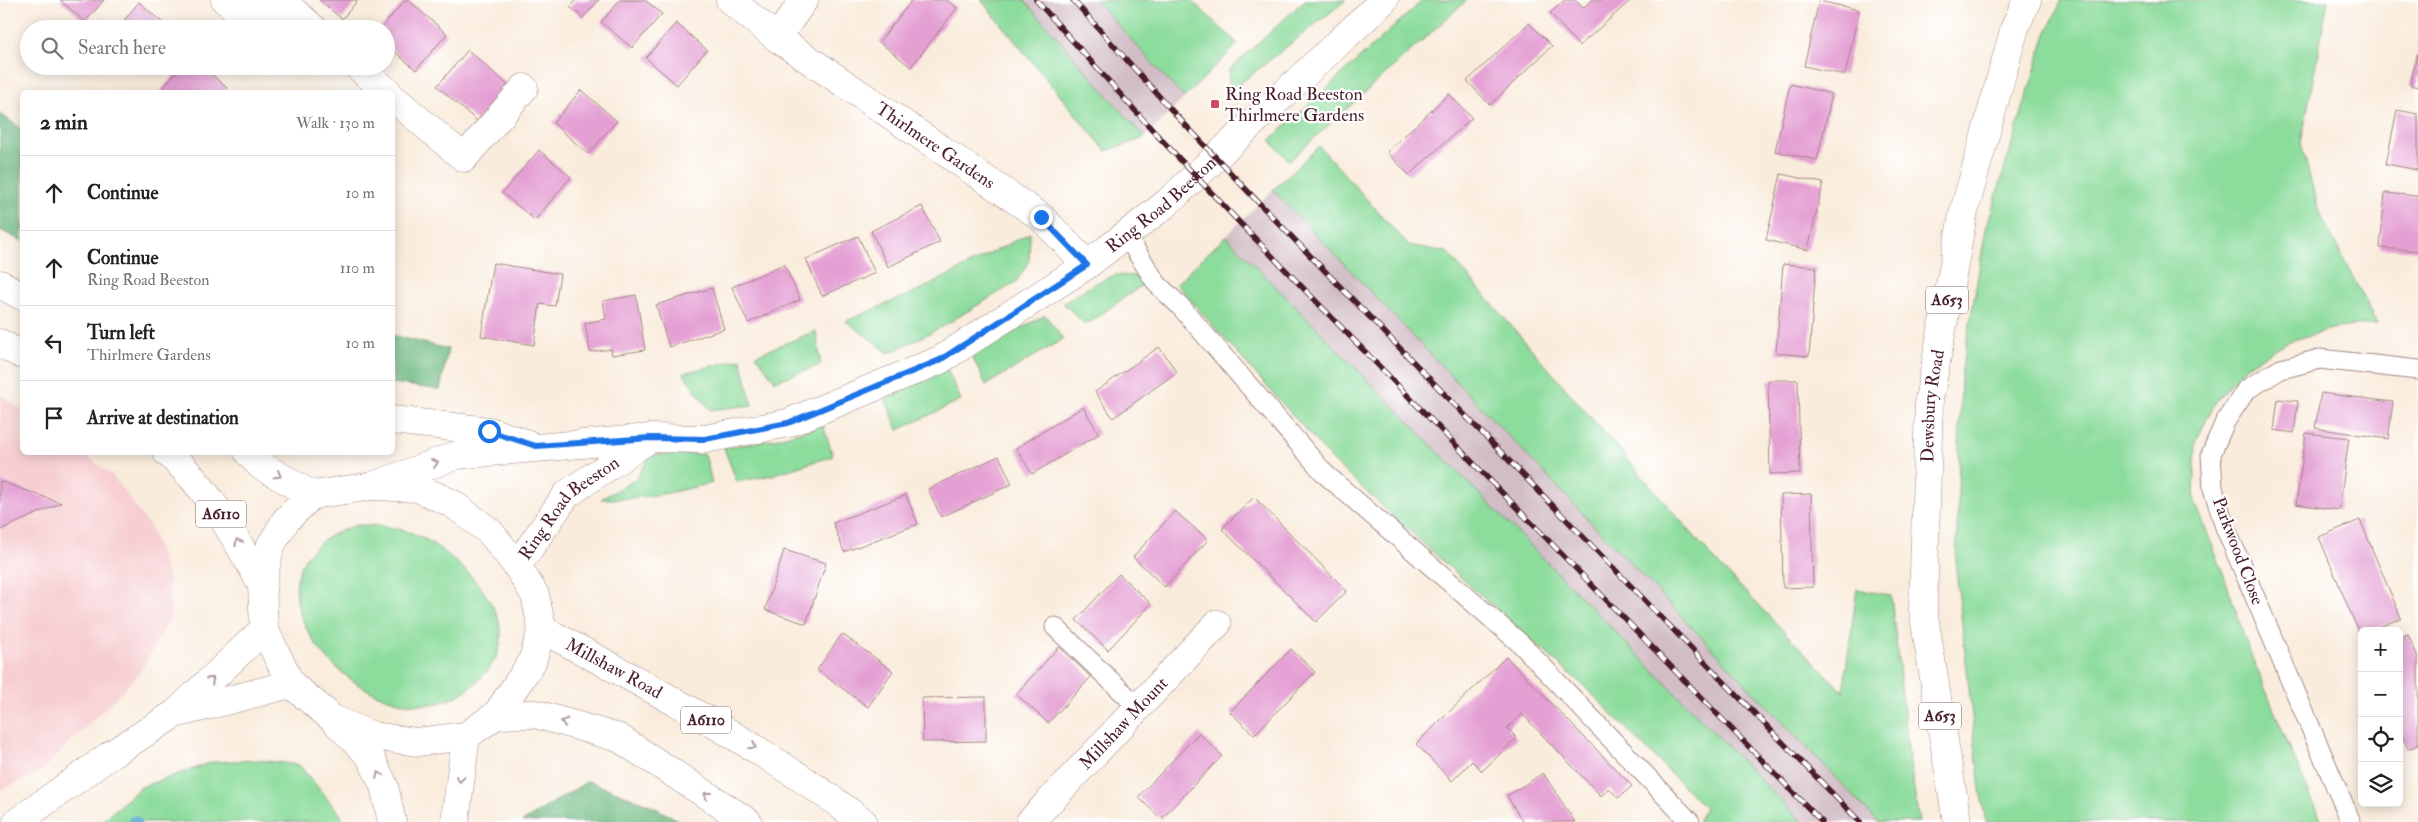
<!DOCTYPE html>
<meta charset="utf-8">
<style>
:root{--surface:#fff;--page:#f6f6f6;--text:#222;--muted:#767676;--line:#e0e0e0}
body{margin:0;font-family:"IM FELL Double Pica",serif;background:var(--page);color:var(--text)}
.controls{position:absolute;right:15px;bottom:15px;display:grid;overflow:hidden;border-radius:8px;box-shadow:0 2px 12px #0003}
.controls button{width:45px;height:45px;display:grid;place-items:center;padding:0;border:0;border-bottom:1px solid var(--line);background:var(--surface);color:var(--text);font:25px sans-serif}
.stop{position:absolute;width:15px;height:15px;margin:-11px;border:4px solid #1a73e8;border-radius:50%;background:#fff}
.stop.end{background:#1a73e8;border-color:#fff;box-shadow:0 1px 5px #0008}
.list{margin:0;padding:0;list-style:none}
h2{display:flex;justify-content:space-between;align-items:center;height:65px;margin:0;padding:0 20px;font-size:21px}
h2 small{font-size:16px;font-weight:400;color:var(--muted)}
.list li{display:grid;grid-template-columns:32px 1fr auto;gap:15px;align-items:center;box-sizing:border-box;height:75px;padding:0 20px;border-top:1px solid var(--line)}
.list b{display:block;font-size:19px;white-space:nowrap}
.list p{margin:0;font-size:16px;white-space:nowrap;color:var(--muted)}
.list em{font-size:16px;font-style:normal;color:var(--muted)}
.icon{flex:none;width:28px;height:28px;fill:none;stroke:currentColor;stroke-width:2;stroke-linecap:round;stroke-linejoin:round}
.map{position:relative;flex:none;width:2418px;height:822px;overflow:hidden}
.search{position:absolute;background:var(--surface);box-shadow:0 2px 12px #0003;left:20px;top:20px;width:375px;height:55px;display:flex;align-items:center;gap:12px;box-sizing:border-box;padding:0 18px;border-radius:28px;color:var(--muted);font-size:19px}
.panel{position:absolute;background:var(--surface);box-shadow:0 2px 12px #0003;left:20px;top:90px;width:375px;height:365px;border-radius:8px}
.map>svg:first-child{display:block}
.built{fill:#f7cfd2}
.industrial{fill:#d2bdc6}
.green{fill:#8cdc9c;stroke:#6b7e64}
.forest{fill:#71bc84;stroke:#5e6e58}
.lines{fill:none;stroke-linecap:round;stroke-linejoin:round}
.stream{stroke:#5eaad7;stroke-width:11}
.building{fill:#e49fd3}
.lane-casing{stroke:#a28684;stroke-width:21}
.street-casing{stroke:#a28684;stroke-width:29}
.primary-casing{stroke:#a28684;stroke-width:29}
.highway-casing{stroke:#a28684;stroke-width:29}
.lane{stroke:#fff;stroke-width:19}
.street{stroke:#fff;stroke-width:28}
.primary{stroke:#fff;stroke-width:28}
.highway{stroke:#fff;stroke-width:28}
.rail-casing{stroke:#4a1f2b;stroke-width:5.5}
.rail{stroke:#fff;stroke-width:4;stroke-dasharray:11;stroke-linecap:butt}
.oneway{stroke:#ae9aa0}
.route{stroke:#1a73e8;stroke-width:6}
.poi-dot{fill:#d1495b;stroke:#fff;stroke-width:2}
.labels{text-anchor:middle;dominant-baseline:central;stroke-width:4.5;stroke-linejoin:round;paint-order:stroke}
.shield{fill:#fff;stroke:#80626b;stroke-width:1}
.shield-label{font-size:16px;font-weight:bold;fill:#4a1f2b}
.poi-label{font-size:18px;fill:#4a1f2b;stroke:#fff;text-anchor:start}
.street-label{font-size:18px;fill:#4a1f2b;stroke:#fff}
</style>
<div class="map">
<svg width="2418" height="822" viewBox="0 0 2418 822">
<rect width="100%" height="100%" fill="#fff"/>
<filter id="ink" filterUnits="userSpaceOnUse"><feTurbulence type="fractalNoise" baseFrequency=".02" numOctaves="2"/><feDisplacementMap in="SourceGraphic" scale="10" xChannelSelector="R" yChannelSelector="G"/><feConvolveMatrix kernelMatrix="1 2 1 2 8 2 1 2 1" color-interpolation-filters="sRGB"/></filter>
<filter id="wash" filterUnits="userSpaceOnUse"><feTurbulence type="fractalNoise" baseFrequency=".0096" numOctaves="4" result="noise"/><feDisplacementMap in="SourceGraphic" scale="20" xChannelSelector="R" yChannelSelector="G"/><feGaussianBlur stdDeviation="1.12" result="paint"/><feColorMatrix in="noise" values="0 0 0 0 0 0 0 0 0 0 0 0 0 0 0 0 0 1.4 0 .05"/><feComposite in="paint" operator="in"/></filter>
<g filter="url(#wash)">
<rect width="100%" height="100%" fill="#f9ecdc"/>
<path class="built" d="M0,394L22,410V452L82,453L113,476L151,528L169,579L170,619L139,674L41,771L0,791Z"/>
<path class="industrial" d="M1024,0H1095L1184,98L1145,138Z
M1273,190L1878,822H1802L1226,236Z"/>
<path class="green" d="M981,0H1024L1145,138L1106,151Z
M1095,0H1191L1238,44L1184,98Z
M1305,0H1346L1228,93L1229,70Z
M1423,0H1467L1289,161L1270,140Z
M2062,0H2328L2301,143L2319,212L2377,324L2335,328L2287,342L2245,367L2216,401L2196,441L2194,499L2225,578L2249,650L2321,822H1986L1980,790L1956,569L1961,375L1986,229L2046,34Z
M1319,146L1408,245L1447,252L1721,567L1843,692L1857,589L1891,596L1909,757L1919,822H1878L1273,190Z
M1030,233L1029,261L1016,282L940,328L889,353L846,321L922,289Z
M1226,236L1802,822H1698L1705,808L1584,686L1481,596L1336,464L1176,284Z
M1116,275L1134,276L1145,283L1086,325L1063,303L1095,283Z
M1045,315L1063,339L986,385L972,356Z
M816,331L821,365L775,381L756,355Z
M741,359L752,405L710,410L683,373Z
M947,369L961,400L898,430L885,399Z
M823,425L833,456L772,475L737,482L724,448L775,439Z
M705,454L712,483C675,492 639,500 601,499L635,480L651,455Z
M357,525C375,525 392,526 409,532C445,544 504,598 501,639C499,660 487,673 472,686C379,765 203,570 357,525Z
M258,760L299,765L340,814L343,822H101L141,787L213,762Z"/>
<path class="forest" d="M0,114L22,129V241L0,230Z
M392,335L448,349L440,390L393,383Z
M588,781L648,804L682,822H522Z"/>
<g class="lines">
<path class="stream" d="M134,821L136,822"/>
</g>
<g id="blocks">
<path class="building" d="M60,0H104L85,22Z
M319,0H358L342,19Z
M405,0H408L447,34L416,70L386,44V29H380Z
M576,0H599L583,18L570,7Z
M620,0H645L662,14L632,48L601,22Z
M912,0H947L957,8L911,67L879,42Z
M1565,0H1575L1583,8L1592,0H1631L1579,46L1550,13Z
M1819,1L1859,10L1845,75L1804,66Z
M139,2L157,18L170,29H117Z
M676,23L707,50L677,85L646,58Z
M1529,23L1552,46L1490,105L1467,81Z
M468,50L508,85L477,121L437,86Z
M2417,54H2418V87L2410,85Z
M182,66H202L227,88L223,92H164L161,90Z
M1790,84L1832,94L1817,160L1775,151Z
M581,90L617,121L588,154L553,123Z
M1449,94L1472,118L1409,175L1387,152Z
M2397,110L2418,114V170L2386,164Z
M539,150L571,177L535,220L502,193Z
M1781,174L1823,183L1808,250L1766,240Z
M2385,193L2418,196V251L2380,248Z
M922,206L940,242L888,267L871,231Z
M858,236L875,273L822,296L806,259Z
M493,263L560,274L555,306L540,304L534,345L481,336Z
M784,264L800,300L748,323L732,287Z
M1783,264L1816,267L1809,356L1776,353Z
M712,288L724,329L669,347L656,305Z
M636,295L645,350L612,355L611,349L590,352L585,323L606,319L603,301Z
M1159,347L1177,372L1113,418L1095,392Z
M1768,380H1798L1800,473L1770,474Z
M2321,393L2393,402L2388,439L2315,428Z
M2278,399L2298,401L2294,433L2274,430Z
M1083,407L1099,434L1032,474L1016,448Z
M2306,433L2349,438L2339,510L2296,504Z
M999,456L1012,484L941,517L928,489Z
M0,481L61,503L0,530Z
M1811,494L1813,587L1783,588L1781,495Z
M906,495L918,524L844,552L833,523Z
M1254,497L1347,591L1316,622L1222,529Z
M1175,511L1208,540L1165,587L1133,557Z
M2360,520L2401,618L2370,631H2362L2360,635L2319,537Z
M784,550L826,563L806,624L765,610Z
M1119,574L1151,604L1108,650L1076,620Z
M842,634L893,671L868,707L817,670Z
M2408,634L2418,658V745L2408,749L2399,728V638Z
M1059,647L1091,677L1048,723L1016,694Z
M1291,649L1315,672L1254,735L1230,712Z
M1506,657L1632,786L1618,798L1609,788L1601,796L1522,714L1507,728L1517,738L1482,771L1472,761L1452,781L1416,744Z
M986,697V741L923,742L922,698Z
M1199,733L1222,756L1161,819L1138,797Z
M1543,773L1575,822H1523L1507,796Z"/>
</g>
</g>
<g filter="url(#ink)">
<use href="#blocks" fill-opacity="0" stroke="#a28684" stroke-width="1"/>
<g class="lines">
<g class="lane-casing">
<path id="lane" d="M1126,235L1157,284L1180,306L1325,474L1521,644L1690,822
M1055,627L1138,707
M2351,822L2225,527L2213,488L2211,454L2225,422L2246,390L2281,369L2320,359L2418,370"/>
</g>
<g class="street-casing">
<g id="street">
<path d="M225,0L237,9H291L314,29"/>
<path id="s1" d="M730,0L777,38L1041,217L1087,265"/>
<path d="M777,38L804,0"/>
<path d="M357,66L388,92"/>
<path d="M392,97L464,158L524,88"/>
<path d="M179,713L291,684"/>
<path d="M333,719L370,756L384,786L392,822"/>
<path d="M17,822L109,756L176,713L264,629"/>
<path d="M455,822L466,736"/>
<path id="s2" d="M1030,822L1217,624"/>
</g>
</g>
<g class="primary-casing">
<g id="primary">
<path d="M392,420L489,431L528,444"/>
<path id="s3" d="M373,486L457,455L650,438L705,439L788,423L940,360L1087,265L1167,203L1384,0"/>
<path id="s4" d="M517,566L567,494L649,439"/>
<path id="s5" d="M1957,822L1923,610L1929,400L1963,215L2015,27L2027,0"/>
</g>
</g>
<g class="highway-casing">
<g id="highway">
<path d="M0,284L22,296"/>
<path d="M0,343L22,355"/>
<path d="M167,452C209,489 235,537 262,585"/>
<path d="M248,452L260,465L312,495"/>
<path d="M373,486L418,488L453,504L490,532L517,566L535,595L542,629L532,662L496,715L466,736L417,742L373,736L333,719L291,684L264,629L262,585L270,547L286,520L312,495Z"/>
<path id="s6" d="M542,629C652,689 763,746 863,822"/>
<path d="M496,715L536,714L619,738L748,822"/>
</g>
</g>
<use href="#lane" class="lane"/>
<use href="#street" class="street"/>
<use href="#primary" class="primary"/>
<use href="#highway" class="highway"/>
<g class="rail-casing">
<path id="rail" d="M1036,0L1157,135L1239,222L1822,822
M1073,0L1175,114L1257,201L1860,822"/>
</g>
<use href="#rail" class="rail"/>
</g>
<defs><path id="oneway-chevron" d="M-2-3.5L2.5 0L-2 3.5" fill="none" stroke-width="1.6" stroke-linecap="round" stroke-linejoin="round" transform="scale(1.25)"/></defs>
<g class="oneway">
<use href="#oneway-chevron" transform="translate(435 463) rotate(-20)"/>
<use href="#oneway-chevron" transform="translate(278 475) rotate(30)"/>
<use href="#oneway-chevron" transform="translate(238 542) rotate(-119)"/>
<use href="#oneway-chevron" transform="translate(211 680) rotate(-44)"/>
<use href="#oneway-chevron" transform="translate(564 722) rotate(-164)"/>
<use href="#oneway-chevron" transform="translate(753 746) rotate(33)"/>
<use href="#oneway-chevron" transform="translate(379 775) rotate(-115)"/>
<use href="#oneway-chevron" transform="translate(460 779) rotate(97)"/>
<use href="#oneway-chevron" transform="translate(707 795) rotate(-147)"/>
</g>
</g>
<g class="lines" filter="url(#ink)">
<path class="route" d="M489,431L536,446L650,438L705,439L788,423L940,360L1087,265L1041,217"/>
</g>
<rect class="poi-dot" x="1210" y="99" width="10" height="10" rx="2.5"/>
<g class="labels">
<g class="shield">
<rect x="1926" y="286.5" width="42" height="27" rx="4"/>
<rect x="196" y="500.5" width="50" height="27" rx="4"/>
<rect x="1919" y="702.5" width="42" height="27" rx="4"/>
<rect x="681" y="706.5" width="50" height="27" rx="4"/>
</g>
<g class="shield-label">
<text x="1947" y="300">A653</text>
<text x="221" y="514">A6110</text>
<text x="1940" y="716">A653</text>
<text x="706" y="720">A6110</text>
</g>
<g class="poi-label">
<text x="1225" y="94">Ring Road Beeston<tspan x="1225" dy="21">Thirlmere Gardens</tspan></text>
</g>
<g class="street-label">
<text stroke="none"><textPath href="#s1" startOffset="252">Thirlmere Gardens</textPath></text>
<text stroke="none"><textPath href="#s3" startOffset="858">Ring Road Beeston</textPath></text>
<text stroke="none"><textPath href="#s5" startOffset="419">Dewsbury Road</textPath></text>
<text stroke="none"><textPath href="#s4" startOffset="79">Ring Road Beeston</textPath></text>
<text transform="translate(2238 551) rotate(69)">Parkwood Close</text>
<text stroke="none"><textPath href="#s6" startOffset="82">Millshaw Road</textPath></text>
<text stroke="none"><textPath href="#s2" startOffset="136">Millshaw Mount</textPath></text>
</g>
</g>
</svg>
<div class="controls">
<button>+</button>
<button>−</button>
<button><svg class="icon" aria-label="locate" viewBox="0 0 24 24"><circle cx="12" cy="12" r="6"/><path d="M12 2v4M12 18v4M2 12h4M18 12h4"/></svg></button>
<button><svg class="icon" aria-label="layers" viewBox="0 0 24 24"><path d="M12 4l9 5-9 5-9-5zM3 14l9 5 9-5"/></svg></button>
</div>
<div class="stop" style="left:489px;top:431px"></div>
<div class="stop end" style="left:1041px;top:217px"></div>
<div class="search"><svg class="icon" aria-label="search" viewBox="0 0 24 24"><circle cx="10" cy="10" r="6"/><path d="M15 15l6 6"/></svg>Search here</div>
<section class="panel">
<h2>2 min<small>Walk · 130 m</small></h2>
<ul class="list">
<li><svg class="icon" aria-label="ahead" viewBox="0 0 24 24"><path d="M12 20V5M6 11l6-6 6 6"/></svg><div><b>Continue</b></div><em>10 m</em></li>
<li><svg class="icon" aria-label="ahead" viewBox="0 0 24 24"><path d="M12 20V5M6 11l6-6 6 6"/></svg><div><b>Continue</b><p>Ring Road Beeston</p></div><em>110 m</em></li>
<li><svg class="icon" aria-label="left" viewBox="0 0 24 24"><path d="M17 20v-9H6M10 6l-5 5 5 5"/></svg><div><b>Turn left</b><p>Thirlmere Gardens</p></div><em>10 m</em></li>
<li><svg class="icon" aria-label="arrive" viewBox="0 0 24 24"><path d="M6 21V4h12l-3 4 3 4H6"/></svg><div><b>Arrive at destination</b></div></li>
</ul>
</section>
</div>
